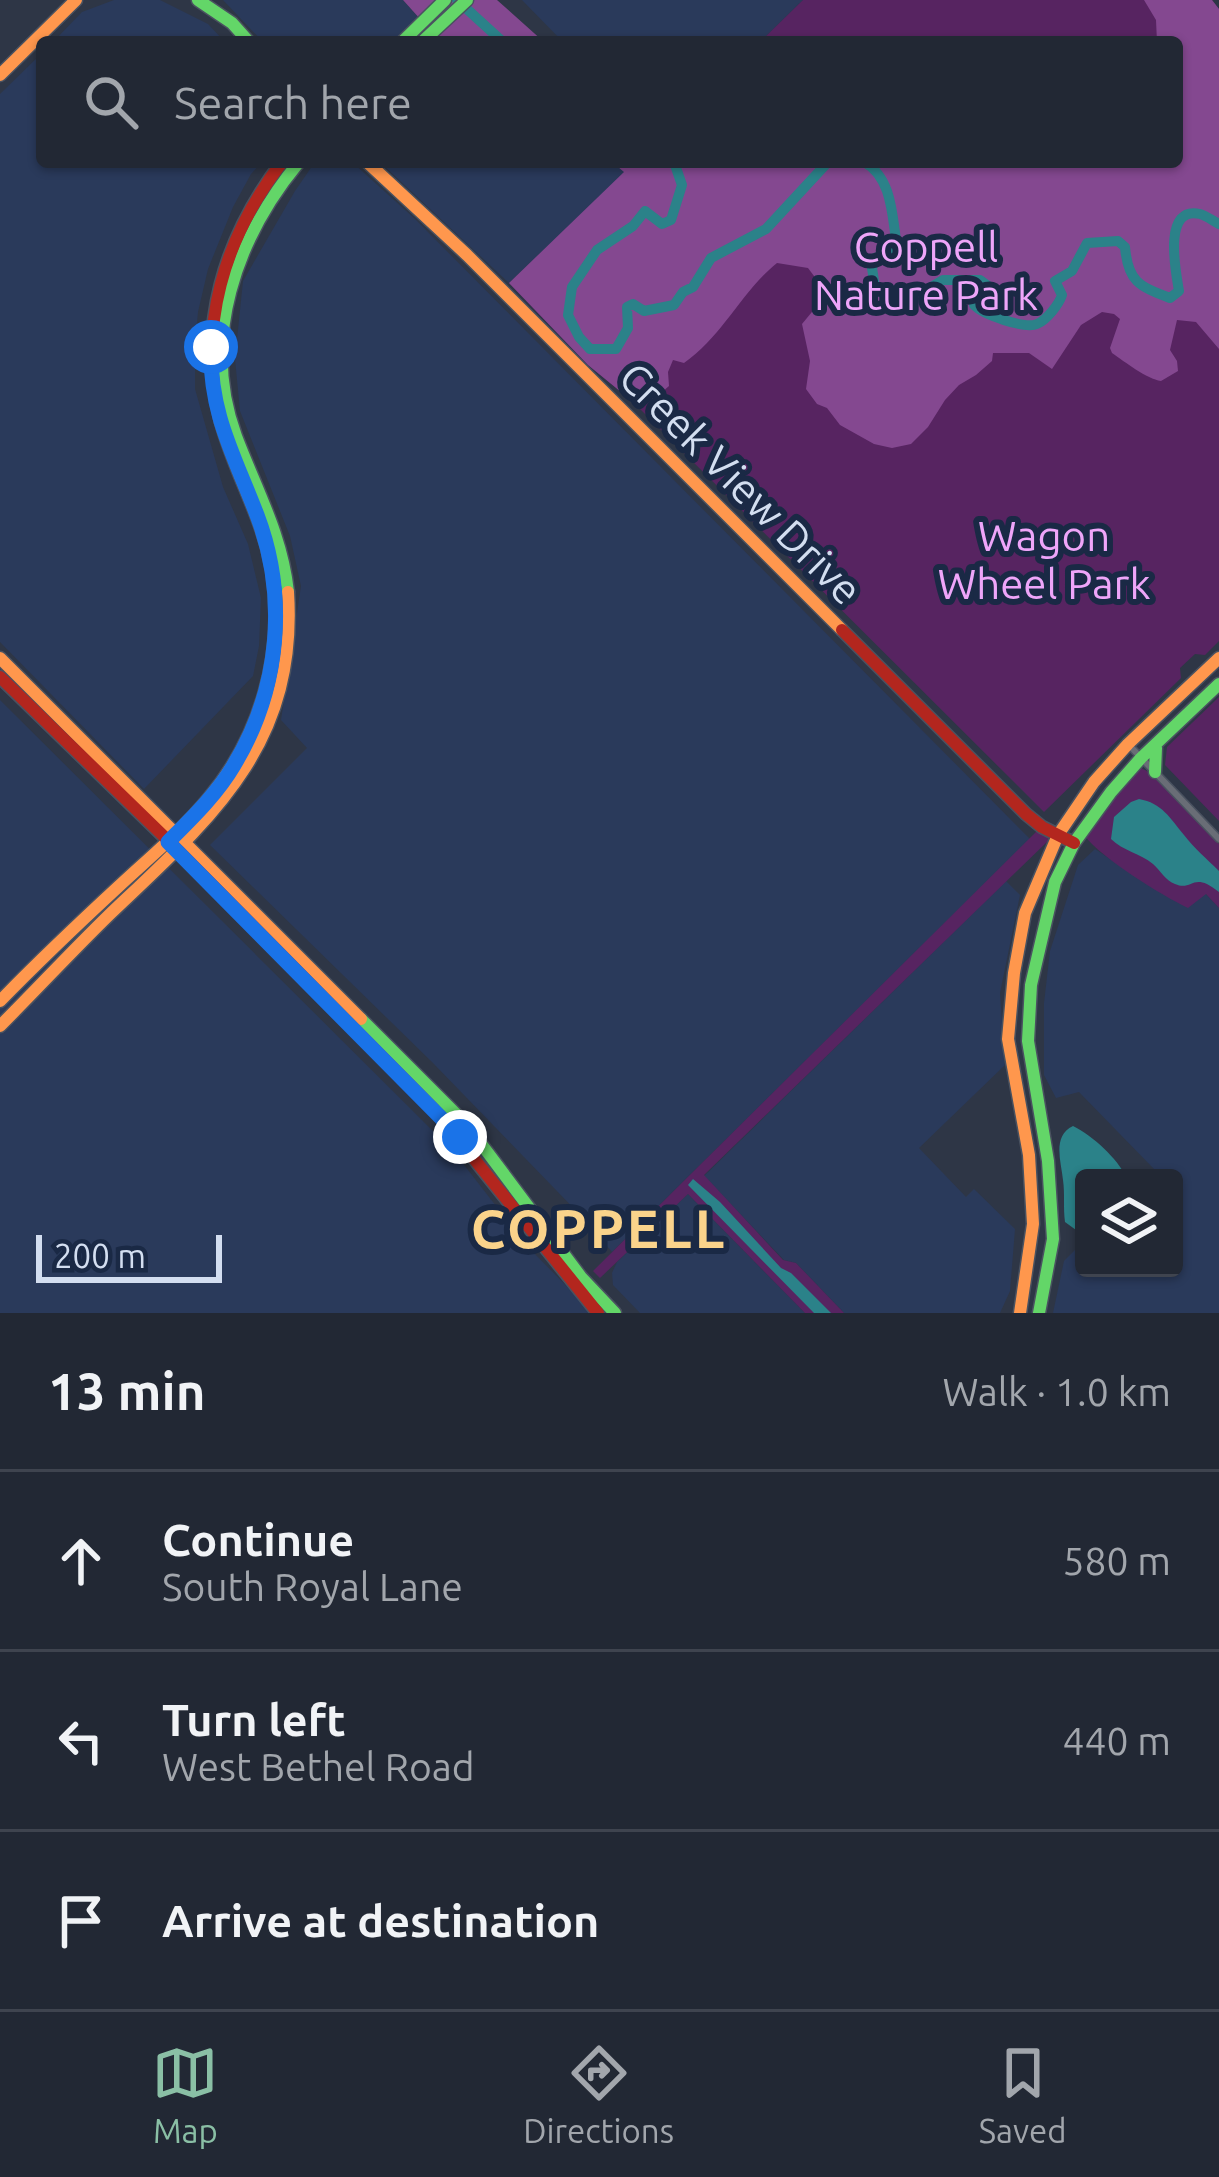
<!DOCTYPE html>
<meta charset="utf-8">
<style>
:root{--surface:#222834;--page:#2e3440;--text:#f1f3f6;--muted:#a2a6ac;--line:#3f444f;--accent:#8abfa5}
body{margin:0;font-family:Ubuntu,sans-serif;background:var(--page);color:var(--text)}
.controls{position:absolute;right:36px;bottom:36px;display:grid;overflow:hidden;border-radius:12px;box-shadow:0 3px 9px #0004}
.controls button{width:108px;height:108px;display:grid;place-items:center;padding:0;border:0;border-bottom:3px solid var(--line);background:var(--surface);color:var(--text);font:60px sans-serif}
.scale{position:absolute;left:36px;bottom:30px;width:186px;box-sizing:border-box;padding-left:12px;border:6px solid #d3def0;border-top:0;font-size:33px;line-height:42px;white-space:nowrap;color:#d3def0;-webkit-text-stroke:9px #1a2945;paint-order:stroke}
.stop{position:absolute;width:36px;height:36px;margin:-27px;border:9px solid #1a73e8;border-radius:50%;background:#fff}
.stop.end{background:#1a73e8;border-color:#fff;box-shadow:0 3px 12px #0008}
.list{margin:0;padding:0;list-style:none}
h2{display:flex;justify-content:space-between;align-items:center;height:156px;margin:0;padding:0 48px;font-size:51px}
h2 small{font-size:39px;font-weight:400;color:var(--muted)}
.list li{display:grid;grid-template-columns:78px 1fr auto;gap:36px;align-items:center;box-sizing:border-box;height:180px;padding:0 48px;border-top:3px solid var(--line)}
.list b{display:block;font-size:45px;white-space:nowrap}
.list p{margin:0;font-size:39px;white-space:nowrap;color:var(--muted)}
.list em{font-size:39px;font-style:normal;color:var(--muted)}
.icon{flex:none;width:66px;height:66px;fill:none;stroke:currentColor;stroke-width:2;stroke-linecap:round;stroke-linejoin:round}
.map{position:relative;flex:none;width:1219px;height:1313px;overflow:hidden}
.search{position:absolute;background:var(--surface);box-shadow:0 3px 9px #0004;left:36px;right:36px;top:36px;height:132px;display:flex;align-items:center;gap:30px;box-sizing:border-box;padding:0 42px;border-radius:12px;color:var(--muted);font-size:45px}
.sheet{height:696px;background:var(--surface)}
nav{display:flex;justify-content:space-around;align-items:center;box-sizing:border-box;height:168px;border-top:3px solid var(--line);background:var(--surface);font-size:33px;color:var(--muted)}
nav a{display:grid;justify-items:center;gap:6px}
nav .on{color:var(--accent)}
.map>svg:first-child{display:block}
.built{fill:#2a3a5b}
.green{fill:#572461}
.forest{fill:#844890}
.water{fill:#2b8289}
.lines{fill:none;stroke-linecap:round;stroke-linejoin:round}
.river{stroke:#2b8289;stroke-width:10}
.street-casing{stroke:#4a5260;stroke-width:9}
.fast-casing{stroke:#4a5260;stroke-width:15}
.slow-casing{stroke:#4a5260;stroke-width:15}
.jam-casing{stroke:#4a5260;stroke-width:15}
.street{stroke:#696d76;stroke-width:6}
.fast{stroke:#63d668;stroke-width:12}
.slow{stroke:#ff974d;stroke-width:12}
.jam{stroke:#b3261e;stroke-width:12}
.route{stroke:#1a73e8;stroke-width:15}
.labels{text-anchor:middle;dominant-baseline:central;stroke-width:12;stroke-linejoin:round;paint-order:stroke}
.park-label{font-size:42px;fill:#eea5f9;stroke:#1a2945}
.street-label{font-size:42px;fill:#d3def0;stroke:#1a2945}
.district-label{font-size:54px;font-weight:bold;letter-spacing:3px;fill:#fad38b;stroke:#1a2945}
</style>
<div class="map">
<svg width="1219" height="1313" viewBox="0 0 1219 1313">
<rect width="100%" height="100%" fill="#2e3646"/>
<path class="built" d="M114,0H160L208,24L225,42H53L82,12Z
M223,0H403L418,17L392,42H263Z
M522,0H803L760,42H563Z
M42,53V162H262L251,174L233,207L208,269L198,312L195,344V389L223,487L248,544L261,598L259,646L253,676L144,789L0,642V94Z
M315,162H352L415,219L1030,839L612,1252L585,1220L433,1063L210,845L307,748L281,720L301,586L290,536L240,411L235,359L243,281L295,191Z
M380,162H612L625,172L509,283Z
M0,700L454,1152L528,1247L593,1313H0Z
M1095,849L1130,872L1205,893L1219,908V1313H1053L1064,1261L1084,1241V1268H1174V1178H1146L1154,1169L1079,1092L1056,1098L1044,1075V1003L1050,951L1078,865Z
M1006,881L1020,895L1000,993L1005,1065L919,1148L966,1197L974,1189L1015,1229L1010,1291L1000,1313H844L796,1263L784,1260L704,1176Z
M688,1194L805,1313H640L613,1285L612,1273L617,1262Z"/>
<path class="green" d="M803,0H1212L1219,9V641L1205,655L1195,654L1180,668L1181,678L1044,812L632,401L588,365L509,283L1177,162V42H760Z
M1219,697V821L1165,765L1167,747Z
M1141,768C1167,779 1199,822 1219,844V908L1206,894L1188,908C1161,895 1101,858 1084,835L1104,805Z
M1037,831L1045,834L1049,840L704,1175L783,1260L796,1263L844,1313H805L688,1194L600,1278L593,1271Z"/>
<path class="forest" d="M403,0H497L544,42H445L438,39Z
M1144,0H1212L1219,9V349L1196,322L1177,320L1170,350L1177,361L1178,371L1161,381C1147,379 1125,362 1112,353L1110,348L1120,319L1114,314L1102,312L1081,325L1052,369L1029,353H993L992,361L976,375L959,385L945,400L928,427L911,444L892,448L874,444L840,425L827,408L817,404L806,389L810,361L802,324L821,301L820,294L814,287V276L808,268L777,263C742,291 722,337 684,363L673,360L668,372L669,386L654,399L632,401L588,365L509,283L624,172L612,162H1177V42H1157L1156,20Z"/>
<path class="water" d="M1139,799C1162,803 1170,818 1184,835C1194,848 1207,859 1219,871V892C1192,870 1193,892 1175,884C1166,881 1160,870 1153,864C1140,853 1123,851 1111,839L1114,817L1131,802Z
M1073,1126C1093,1136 1117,1158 1127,1178H1084V1228L1076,1230L1065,1222C1063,1208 1065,1194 1063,1180C1061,1161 1052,1136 1073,1126Z
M693,1179L720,1202L781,1268L791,1273L831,1313H814L688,1185Z"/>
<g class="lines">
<path class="river" d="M457,0L503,42
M674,162L682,185L671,220L662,224L645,211L633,226L597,250L572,287L568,315L579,337L590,349H616L628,328L627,307L633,304L644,311L674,305L683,292L693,287L711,258L766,229L828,162
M864,162C891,177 892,212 896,240L887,254L875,258L872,268L875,287L896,305L906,292L928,289L943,280H980L991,288V294L974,305C983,315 1025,329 1037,324C1047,320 1059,304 1062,295L1055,281L1072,271L1087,243L1118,241L1125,247C1128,282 1139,286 1170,298L1179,291C1176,273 1162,205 1200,214C1207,216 1213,221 1219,224"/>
<g class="street-casing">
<path id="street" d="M1128,744L1219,839"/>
</g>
<g class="fast-casing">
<path id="fast" d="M198,0L232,23L249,42
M402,42L445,0
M422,42L467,0
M288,592C282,535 256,489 236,436C200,339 236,238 299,162
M1155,772L1156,748
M361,1019L467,1125L581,1277L615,1313
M1039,1313L1053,1239L1048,1161L1028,1041L1031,985L1055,882L1074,843L1111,792L1141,758L1219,684"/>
</g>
<g class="slow-casing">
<path id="slow" d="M0,75L76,0
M367,162L467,255L842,630
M0,658L361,1019
M0,1001C38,962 78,924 118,887C149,858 182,831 209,798C260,737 284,655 273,577C266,522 235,475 221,422
M0,1026C37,989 72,951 109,915C210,819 298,746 288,592
M1020,1313L1033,1224L1029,1155L1008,1039L1014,973L1025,913L1058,835L1094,782L1128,744L1219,658"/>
</g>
<g class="jam-casing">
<path id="jam" d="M221,422C196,327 225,237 282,162
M842,630L1026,814L1042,827L1074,843
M0,677L179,851L434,1109L598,1313"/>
</g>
<use href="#street" class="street"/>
<use href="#fast" class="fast"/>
<use href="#slow" class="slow"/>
<use href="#jam" class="jam"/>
</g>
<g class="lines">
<path class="route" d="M211,347C209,413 235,457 257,515C288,597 280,689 234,765C217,794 192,818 168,842L460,1137"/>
</g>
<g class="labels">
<g class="park-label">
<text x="926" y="246">Coppell<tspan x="926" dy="48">Nature Park</tspan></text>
<text x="1044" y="535">Wagon<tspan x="1044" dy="48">Wheel Park</tspan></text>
</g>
<g class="street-label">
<text transform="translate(741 483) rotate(45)">Creek View Drive</text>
</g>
<g class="district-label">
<text x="599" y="1228">COPPELL</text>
</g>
</g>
</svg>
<div class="controls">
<button><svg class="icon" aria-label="layers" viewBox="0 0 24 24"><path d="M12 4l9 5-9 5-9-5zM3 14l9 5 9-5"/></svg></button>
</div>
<div class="scale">200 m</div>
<div class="stop" style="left:211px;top:347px"></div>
<div class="stop end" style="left:460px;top:1137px"></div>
<div class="search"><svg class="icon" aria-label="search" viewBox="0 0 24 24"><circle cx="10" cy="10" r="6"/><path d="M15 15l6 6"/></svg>Search here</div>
</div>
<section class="sheet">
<h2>13 min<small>Walk · 1.0 km</small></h2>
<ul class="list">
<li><svg class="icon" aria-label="ahead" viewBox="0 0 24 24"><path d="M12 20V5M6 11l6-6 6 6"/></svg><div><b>Continue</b><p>South Royal Lane</p></div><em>580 m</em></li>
<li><svg class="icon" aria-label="left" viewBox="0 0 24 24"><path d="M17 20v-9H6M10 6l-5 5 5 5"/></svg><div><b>Turn left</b><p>West Bethel Road</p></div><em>440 m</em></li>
<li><svg class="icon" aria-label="arrive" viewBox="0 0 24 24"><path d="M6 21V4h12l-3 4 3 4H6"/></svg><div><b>Arrive at destination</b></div></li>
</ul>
</section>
<nav>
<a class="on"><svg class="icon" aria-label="map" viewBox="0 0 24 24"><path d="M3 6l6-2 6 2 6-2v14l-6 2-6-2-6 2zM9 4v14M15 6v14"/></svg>Map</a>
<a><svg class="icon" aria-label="directions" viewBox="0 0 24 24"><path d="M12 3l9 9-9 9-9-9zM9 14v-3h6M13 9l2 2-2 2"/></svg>Directions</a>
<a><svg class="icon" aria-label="saved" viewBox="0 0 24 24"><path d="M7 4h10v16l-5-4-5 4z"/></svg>Saved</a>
</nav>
